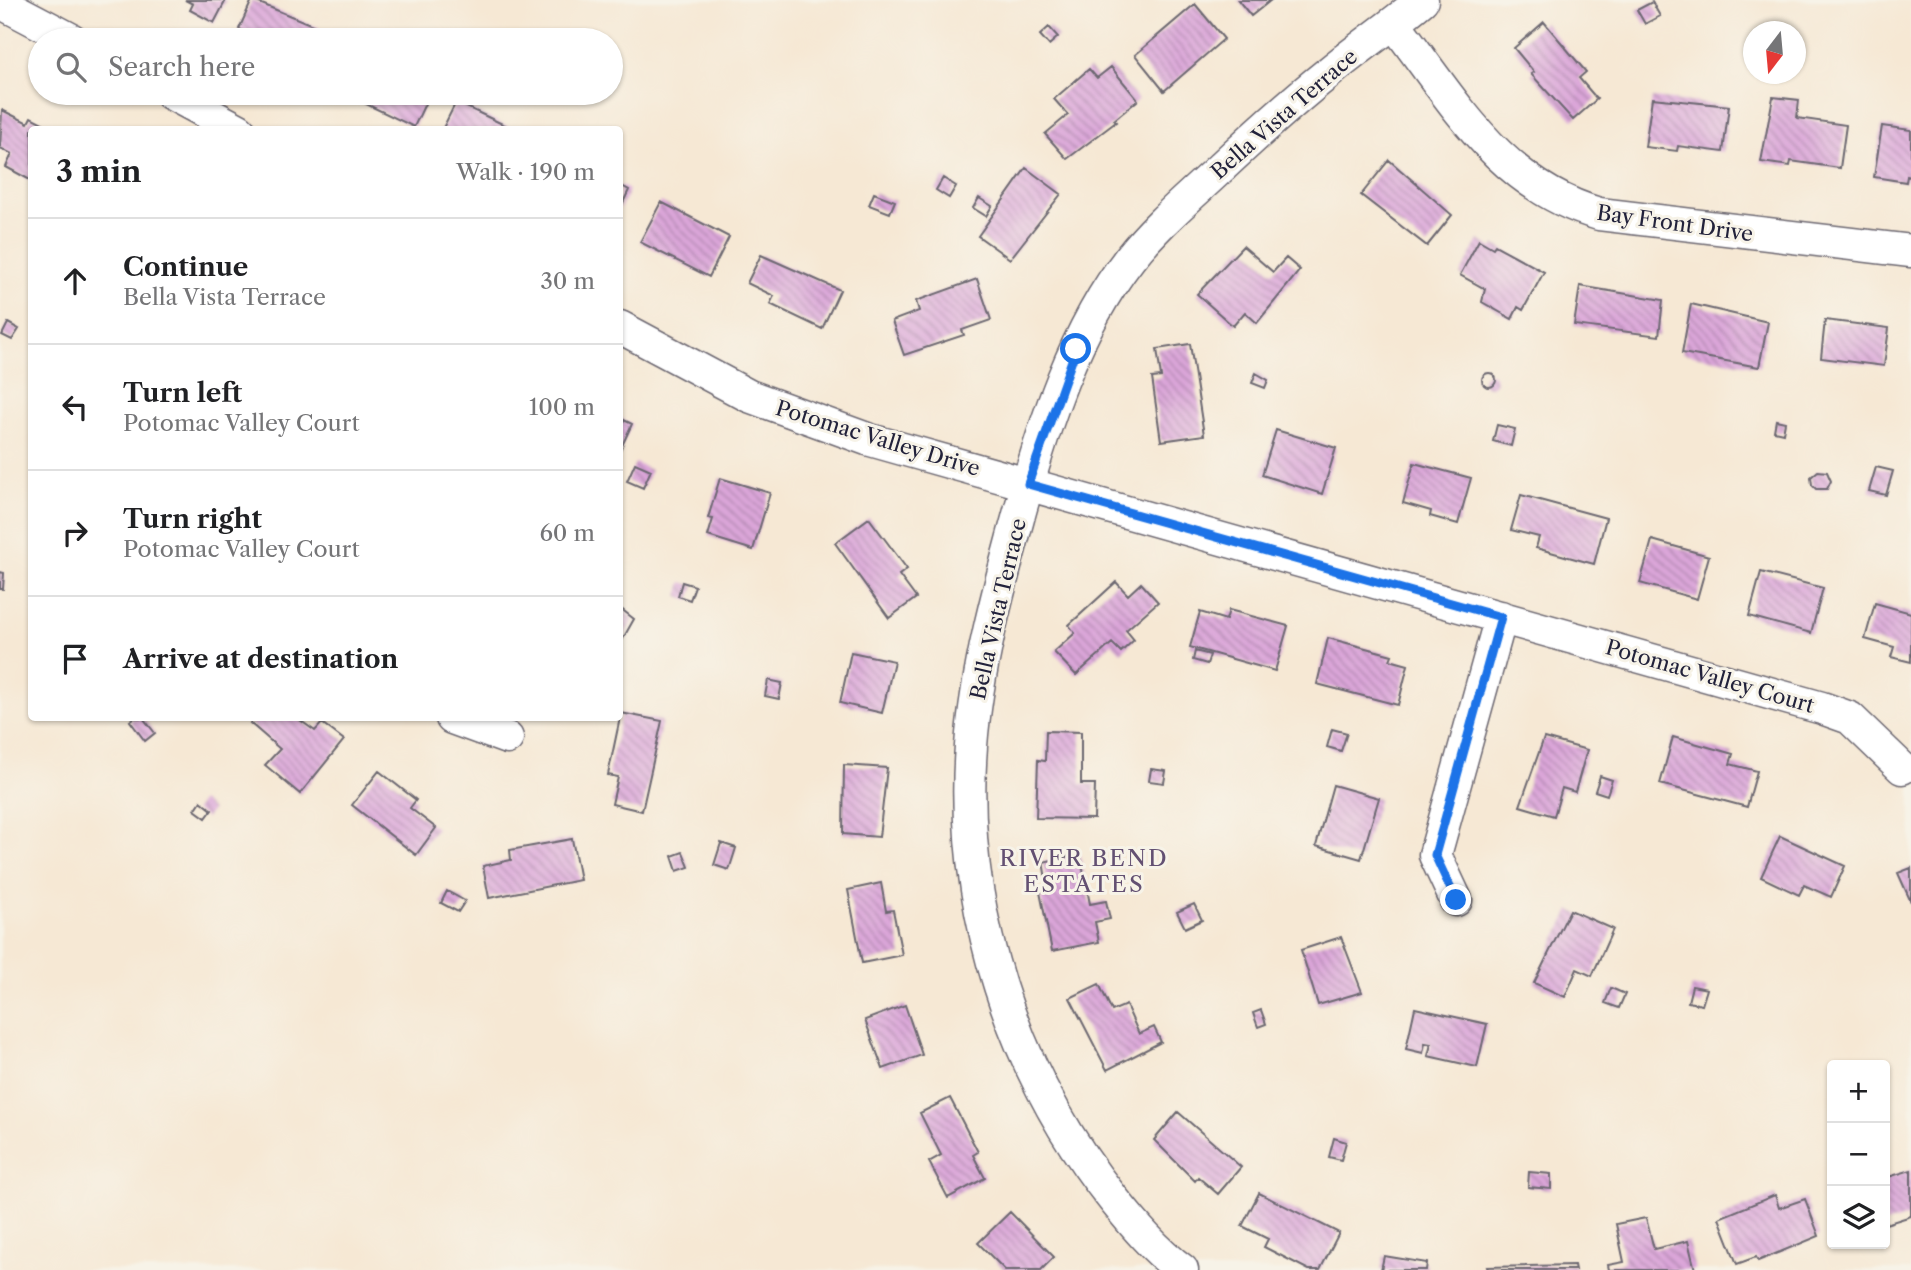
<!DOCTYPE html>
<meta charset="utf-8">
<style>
:root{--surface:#fff;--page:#f2f2f2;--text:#202124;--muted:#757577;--line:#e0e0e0}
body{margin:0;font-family:"Libre Caslon Text",serif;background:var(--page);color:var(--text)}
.controls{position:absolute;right:21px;bottom:21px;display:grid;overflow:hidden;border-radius:7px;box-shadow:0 2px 5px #0004}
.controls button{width:63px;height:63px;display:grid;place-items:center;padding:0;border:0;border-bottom:2px solid var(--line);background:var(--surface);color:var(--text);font:35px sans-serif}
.compass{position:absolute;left:1743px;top:21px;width:63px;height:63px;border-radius:50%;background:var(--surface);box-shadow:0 2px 5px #0004;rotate:196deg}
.stop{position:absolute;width:21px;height:21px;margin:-16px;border:5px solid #1a73e8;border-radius:50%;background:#fff}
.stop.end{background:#1a73e8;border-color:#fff;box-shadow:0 2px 7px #0008}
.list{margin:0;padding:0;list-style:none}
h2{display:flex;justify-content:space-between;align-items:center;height:91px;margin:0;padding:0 28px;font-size:30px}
h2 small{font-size:23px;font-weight:400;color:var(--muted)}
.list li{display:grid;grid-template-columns:46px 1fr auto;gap:21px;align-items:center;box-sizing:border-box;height:126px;padding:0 28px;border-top:2px solid var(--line)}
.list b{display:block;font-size:26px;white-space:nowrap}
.list p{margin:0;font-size:23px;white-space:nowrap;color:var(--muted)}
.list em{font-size:23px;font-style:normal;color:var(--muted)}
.icon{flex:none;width:38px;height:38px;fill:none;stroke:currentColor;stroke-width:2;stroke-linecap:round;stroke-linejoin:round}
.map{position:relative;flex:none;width:1911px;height:1270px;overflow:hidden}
.search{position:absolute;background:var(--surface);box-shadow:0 2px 5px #0004;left:28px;top:28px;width:595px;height:77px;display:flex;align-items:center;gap:18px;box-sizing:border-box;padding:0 24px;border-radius:38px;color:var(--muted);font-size:26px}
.panel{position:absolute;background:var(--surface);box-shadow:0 2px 5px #0004;left:28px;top:126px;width:595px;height:595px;border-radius:7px}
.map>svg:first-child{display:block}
.building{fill:url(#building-back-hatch)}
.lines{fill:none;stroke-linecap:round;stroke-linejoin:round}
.street-casing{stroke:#6c6771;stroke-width:35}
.street{stroke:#fff;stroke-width:32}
.route{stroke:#1a73e8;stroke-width:9}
.labels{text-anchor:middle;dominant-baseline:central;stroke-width:6;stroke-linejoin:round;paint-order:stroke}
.street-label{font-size:21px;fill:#22223b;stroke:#f7f3e8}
.neighbourhood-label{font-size:23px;letter-spacing:2px;fill:#635072;stroke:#f7f3e8}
</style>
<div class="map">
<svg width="1911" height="1270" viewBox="0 0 1911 1270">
<defs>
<pattern id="building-back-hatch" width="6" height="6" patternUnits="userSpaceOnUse" patternTransform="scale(1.75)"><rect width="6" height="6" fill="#dba6d9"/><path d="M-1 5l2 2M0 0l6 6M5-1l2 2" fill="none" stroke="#b187b1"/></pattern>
</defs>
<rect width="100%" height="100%" fill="#f7f3e8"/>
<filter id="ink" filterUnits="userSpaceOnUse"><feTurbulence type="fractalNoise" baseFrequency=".0143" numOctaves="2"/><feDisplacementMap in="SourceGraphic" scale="14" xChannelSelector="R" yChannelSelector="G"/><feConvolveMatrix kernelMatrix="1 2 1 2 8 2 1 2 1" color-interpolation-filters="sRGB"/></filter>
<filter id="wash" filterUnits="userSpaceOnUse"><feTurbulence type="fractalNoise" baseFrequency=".00686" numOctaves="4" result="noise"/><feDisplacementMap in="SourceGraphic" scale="28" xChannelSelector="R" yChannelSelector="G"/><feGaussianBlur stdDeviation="1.57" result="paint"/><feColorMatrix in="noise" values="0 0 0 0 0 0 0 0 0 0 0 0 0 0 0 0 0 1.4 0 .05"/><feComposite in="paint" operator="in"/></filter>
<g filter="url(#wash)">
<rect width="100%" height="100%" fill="#f6e8d4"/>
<g id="blocks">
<path class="building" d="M185,0H226L214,23L190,10L193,4Z
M252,0L320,28L315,40H264L239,29Z
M1238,0H1271L1251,16Z
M1652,2L1660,16L1645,24L1637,10Z
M1195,4L1224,39L1164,91L1135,55Z
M1544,22L1586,72L1579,78L1597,99L1573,120L1531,74L1534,72L1514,48Z
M1049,27L1058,37L1049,45L1040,35Z
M1111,67L1138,100L1114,120L1116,122L1067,159L1045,134L1068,115L1054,99L1089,69L1097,78Z
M366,93H430L414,127L362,102Z
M1773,97L1799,100L1797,118L1846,125L1840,168L1791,161L1790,166L1761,162Z
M1652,98L1729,106L1723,152L1678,146L1677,151L1645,147Z
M456,102L515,130H442Z
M2,110L28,123L31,117L56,130H32V181L6,167L12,154L0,148Z
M1882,126L1911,130V177L1907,176L1906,182L1874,177Z
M1389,160L1452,215L1427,246L1361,195Z
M1026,168L1061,194L1010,259L978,236Z
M943,178L956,186L949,198L936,190Z
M620,185L629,190L620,209Z
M874,193L895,201L890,213L869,205Z
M979,198L992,206L986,216L973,208Z
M661,202L729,237L709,277L640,242Z
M1479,240L1493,248L1495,245L1544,272L1523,310L1518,307L1512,319L1482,302L1485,289L1460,275Z
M1243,246L1273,272L1286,258L1300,270L1257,323L1245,312L1233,326L1197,294Z
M761,255L840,290L822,329L770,304L774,296L747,283Z
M977,279L991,320L962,330L964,335L904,355L892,321L919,311L916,301Z
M1580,286L1663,300L1659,336L1574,325Z
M1691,304L1768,322L1759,367L1682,353Z
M1825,320L1889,328L1884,366L1821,358Z
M8,323L19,329L12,340L2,335Z
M1190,344L1204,435L1161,441L1152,378L1161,377L1157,349Z
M1482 380a7 7 0 1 1 14 0a7 7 0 1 1-14 0Z
M1256,373L1268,380L1265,388L1252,383Z
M620,418L632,424L620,450Z
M1776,420L1785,422L1783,433L1774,431Z
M1497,425L1515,429L1511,446L1493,441Z
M1276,430L1336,448L1322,494L1262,475Z
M635,463L651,470L643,488L627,481Z
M1414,463L1471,478L1458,524L1430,516L1431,511L1403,503Z
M1876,467L1893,471L1886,495L1869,491Z
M1818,471L1827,472L1831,481L1827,489H1816L1812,485L1811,477Z
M720,478L770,493L753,550L708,536L713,519L708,518Z
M1521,495L1606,518L1594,564L1536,548L1539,537L1511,530Z
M869,518L907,569L899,575L916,598L889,618L835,543Z
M1652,540L1709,556L1697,599L1640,583Z
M0,572L4,573L3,589H0Z
M1761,572L1823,588L1811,633L1749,616Z
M682,582L695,586L690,600L678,596Z
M1116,582L1128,595L1141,583L1158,602L1126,630L1134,640L1121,652L1112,643L1076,675L1054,652L1075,633L1069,625Z
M1875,603L1911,613V662L1891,657L1894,647L1865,639Z
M620,608L634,619L620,644Z
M1229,610L1288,626L1275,671L1190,647L1200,612L1226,620Z
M1328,638L1392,655L1390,660L1408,665L1398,705L1317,684Z
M1195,651L1210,655L1207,664L1193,660Z
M851,652L894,661L882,713L840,703Z
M768,680L782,683L779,699L765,696Z
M621,713L662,721L642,811L612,804L618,777L608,775Z
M134,718H143L155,733L145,741L130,721Z
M254,718H297L315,731L322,723L344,740L300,794L265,765L280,749L250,723Z
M1332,729L1347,733L1341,751L1327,747Z
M1046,731L1081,732V784H1095L1094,819L1036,818L1038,760L1045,761Z
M1673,737L1733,754L1730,764L1757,771L1747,807L1660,784Z
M1544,738L1587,750L1575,792L1562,788L1554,816L1520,806Z
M844,765L887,768L879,837L843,834Z
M1151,769L1166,771L1164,783L1149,781Z
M379,771L416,800L410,808L436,828L416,855L352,805Z
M1600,776L1612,780L1607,795L1595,791Z
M1333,785L1379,798L1361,859L1316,846Z
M201,801L212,810L206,818L195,810Z
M1780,836L1845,866L1831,897L1804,885L1799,895L1761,877Z
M572,839L580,880L489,898L483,866L511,860L510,850Z
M721,843L736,848L729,870L714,865Z
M683,852L689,867L677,871L672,856Z
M1080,854L1090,904L1106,901L1110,919L1095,922L1099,942L1052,951L1040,892L1048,890L1043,862Z
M1911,868V902L1898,873Z
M881,883L886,911L893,910L902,955L862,963L848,890Z
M447,891L465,901L458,912L441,903Z
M1194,904L1202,920L1185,928L1177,912Z
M1570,910L1613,929L1592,976L1577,969L1565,997L1534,983Z
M1341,937L1362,992L1318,1005L1301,950Z
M1099,984L1112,1011L1126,1005L1139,1034L1154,1027L1161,1042L1107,1070L1070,998Z
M1692,986L1707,989L1702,1005L1688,1002Z
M1611,988L1625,994L1619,1008L1605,1003Z
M905,1005L922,1055L883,1069L865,1020Z
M1415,1008L1487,1024L1477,1067L1428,1056L1431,1044L1425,1043L1423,1053L1406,1049Z
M1261,1010L1266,1024L1258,1027L1253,1013Z
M950,1098L978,1152L973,1155L985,1178L948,1198L929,1162L941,1155L920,1113Z
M1178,1112L1241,1167L1218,1194L1198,1177L1195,1181L1154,1140Z
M1334,1138L1346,1142L1341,1160L1329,1157Z
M1911,1170V1216L1886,1224L1885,1178Z
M1529,1172L1551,1174V1189L1528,1187Z
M1259,1193L1339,1233L1320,1270H1309L1264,1247L1268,1239L1242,1226Z
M1775,1195L1779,1208L1805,1199L1819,1236L1758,1261L1756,1257L1737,1264L1719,1218Z
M1010,1212L1054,1257L1041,1270H1005L978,1243Z
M1646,1218L1654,1249L1688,1241L1695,1270H1609L1608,1265L1624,1262L1616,1224Z
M1384,1256L1427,1263L1426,1270H1381Z
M1574,1265L1575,1270H1488L1487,1267Z"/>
</g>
</g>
<g filter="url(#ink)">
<use href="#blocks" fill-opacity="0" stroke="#6c6771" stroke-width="2"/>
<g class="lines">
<g class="street-casing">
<path id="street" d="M0,2L72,40
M1394,23C1454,101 1500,186 1599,214L1911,251
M170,93L239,130
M620,327L749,396L867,439L1822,708L1850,718L1902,768
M452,718L507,738
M1456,900L1435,855L1501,617
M1182,1270C1156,1251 1134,1225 1114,1200C1013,1074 959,908 971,746C977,667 999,588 1020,511C1044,425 1074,330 1130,258C1154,227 1186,200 1215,173C1251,139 1288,105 1327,74C1358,48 1391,26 1422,0"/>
</g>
<use href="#street" class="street"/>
</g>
</g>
<g class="lines" filter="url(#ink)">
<path class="route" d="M1076,349L1028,484L1501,617L1435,855L1456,900"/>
</g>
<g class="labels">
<g class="street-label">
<text transform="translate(1284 114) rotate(-41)">Bella Vista Terrace</text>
<text transform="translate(1675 223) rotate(8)">Bay Front Drive</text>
<text transform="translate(878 438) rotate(17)">Potomac Valley Drive</text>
<text transform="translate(998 609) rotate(-77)">Bella Vista Terrace</text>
<text transform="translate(1710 676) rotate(16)">Potomac Valley Court</text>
</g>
<g class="neighbourhood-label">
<text x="1084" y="858">RIVER BEND<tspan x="1084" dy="26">ESTATES</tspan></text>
</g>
</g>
</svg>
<div class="controls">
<button>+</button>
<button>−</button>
<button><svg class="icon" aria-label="layers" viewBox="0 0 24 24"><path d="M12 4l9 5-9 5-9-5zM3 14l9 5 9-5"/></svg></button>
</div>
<svg class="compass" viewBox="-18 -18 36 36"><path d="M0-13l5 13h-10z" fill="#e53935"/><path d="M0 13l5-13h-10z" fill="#757577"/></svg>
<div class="stop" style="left:1076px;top:349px"></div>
<div class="stop end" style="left:1456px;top:900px"></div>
<div class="search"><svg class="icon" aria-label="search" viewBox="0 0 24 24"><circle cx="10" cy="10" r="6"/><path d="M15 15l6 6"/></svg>Search here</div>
<section class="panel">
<h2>3 min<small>Walk · 190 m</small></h2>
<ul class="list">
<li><svg class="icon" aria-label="ahead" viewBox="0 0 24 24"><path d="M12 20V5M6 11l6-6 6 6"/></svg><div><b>Continue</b><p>Bella Vista Terrace</p></div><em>30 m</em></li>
<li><svg class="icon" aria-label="left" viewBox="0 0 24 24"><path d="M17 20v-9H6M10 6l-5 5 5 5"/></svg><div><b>Turn left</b><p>Potomac Valley Court</p></div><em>100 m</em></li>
<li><svg class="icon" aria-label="right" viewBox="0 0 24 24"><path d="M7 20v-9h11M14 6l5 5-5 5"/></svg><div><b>Turn right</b><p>Potomac Valley Court</p></div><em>60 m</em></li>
<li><svg class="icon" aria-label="arrive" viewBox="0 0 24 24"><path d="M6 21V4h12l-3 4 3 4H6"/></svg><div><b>Arrive at destination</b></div></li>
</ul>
</section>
</div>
